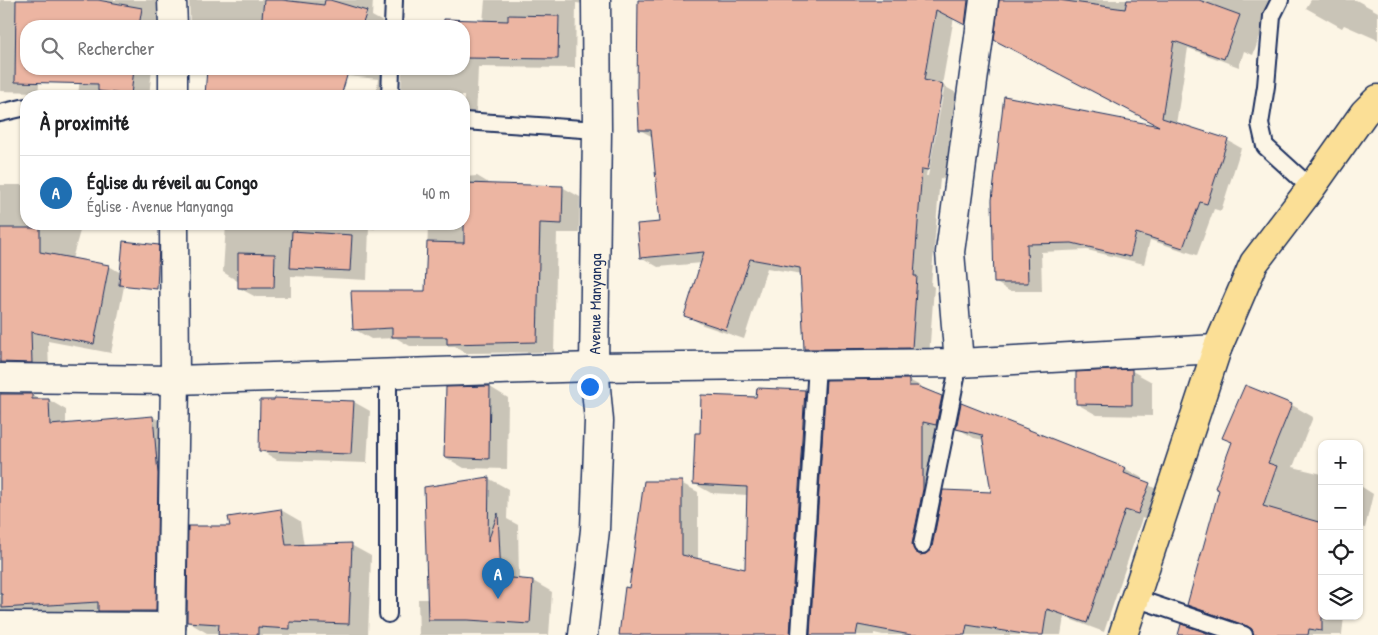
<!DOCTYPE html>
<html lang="fr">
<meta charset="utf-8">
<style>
:root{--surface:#fff;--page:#f6f6f6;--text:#202124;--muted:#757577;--line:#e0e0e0;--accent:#1f6fb2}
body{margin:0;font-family:"Patrick Hand",sans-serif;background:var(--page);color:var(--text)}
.controls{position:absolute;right:15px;bottom:15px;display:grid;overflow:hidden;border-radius:10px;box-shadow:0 1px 4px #0004}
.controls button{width:45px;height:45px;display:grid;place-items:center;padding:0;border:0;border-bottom:1px solid var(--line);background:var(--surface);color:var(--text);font:25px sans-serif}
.you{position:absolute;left:589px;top:386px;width:18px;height:18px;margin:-12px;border:4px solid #fff;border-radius:50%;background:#1a73e8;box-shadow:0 0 0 8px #1a73e833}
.badge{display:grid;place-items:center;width:32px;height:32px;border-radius:50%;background:var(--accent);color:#fff;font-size:16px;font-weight:700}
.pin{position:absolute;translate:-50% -41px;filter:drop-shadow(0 1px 2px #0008)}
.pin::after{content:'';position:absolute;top:26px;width:18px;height:15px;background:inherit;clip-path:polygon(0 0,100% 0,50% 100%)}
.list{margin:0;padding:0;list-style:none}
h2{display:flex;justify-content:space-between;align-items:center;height:65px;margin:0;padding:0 20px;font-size:21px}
h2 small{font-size:16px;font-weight:400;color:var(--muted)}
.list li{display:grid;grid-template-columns:32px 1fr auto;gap:15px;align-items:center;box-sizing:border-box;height:75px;padding:0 20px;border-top:1px solid var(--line)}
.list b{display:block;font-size:19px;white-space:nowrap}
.list p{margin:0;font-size:16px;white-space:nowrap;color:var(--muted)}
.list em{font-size:16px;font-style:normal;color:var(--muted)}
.icon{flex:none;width:28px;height:28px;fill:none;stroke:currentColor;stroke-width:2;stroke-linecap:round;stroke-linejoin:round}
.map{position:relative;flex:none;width:1378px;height:635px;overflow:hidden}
.search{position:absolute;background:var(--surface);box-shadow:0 1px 4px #0004;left:20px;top:20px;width:450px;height:55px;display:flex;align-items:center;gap:12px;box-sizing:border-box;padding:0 18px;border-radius:20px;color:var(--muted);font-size:19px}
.panel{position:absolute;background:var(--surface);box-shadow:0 1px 4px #0004;left:20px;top:90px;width:450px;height:140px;border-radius:20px}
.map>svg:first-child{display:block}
.shadow{fill:#0003;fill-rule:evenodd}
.building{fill:#ecb5a2;stroke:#1b2f5e}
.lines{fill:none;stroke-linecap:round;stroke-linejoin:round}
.lane-casing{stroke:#1b2f5e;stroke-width:20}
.street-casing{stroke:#1b2f5e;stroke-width:31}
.primary-casing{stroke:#1b2f5e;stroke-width:31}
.lane{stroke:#fcf5e5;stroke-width:16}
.street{stroke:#fcf5e5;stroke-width:28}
.primary{stroke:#fbdf96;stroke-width:28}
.labels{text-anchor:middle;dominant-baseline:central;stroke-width:4.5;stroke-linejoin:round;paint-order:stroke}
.street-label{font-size:16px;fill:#1b2f5e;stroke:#fcf5e5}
</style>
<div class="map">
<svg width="1378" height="635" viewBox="0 0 1378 635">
<rect width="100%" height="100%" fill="#fcf5e5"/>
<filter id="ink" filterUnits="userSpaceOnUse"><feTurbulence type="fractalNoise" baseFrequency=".02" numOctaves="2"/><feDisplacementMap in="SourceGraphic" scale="10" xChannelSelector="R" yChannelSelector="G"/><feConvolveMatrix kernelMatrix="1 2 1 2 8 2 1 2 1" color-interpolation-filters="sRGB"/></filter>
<g filter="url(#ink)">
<path class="shadow" d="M0,0H47L45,26H26V69H41L38,92L0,91Z
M89,0H177L174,26H86Z
M189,0H373L372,16L383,22L382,26H190Z
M485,0H585V4L576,3L575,68L478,67L476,120L464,119V96H401L402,69H464V26H445V20L483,22Z
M639,0H957L942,85L960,95L946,179L940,178L931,285L934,287L929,357L823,358L806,348L802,274L767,268L744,339L703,325L685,315L702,263L658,267L641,257L662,223L653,137L640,130ZM941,89H944L928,176H926Z
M1003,0H1285L1272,4L1253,55L1244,51L1239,67L1188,48L1176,124L1227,140L1241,148L1221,211L1214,209L1197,255L1150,240L1144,264L1087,250L1041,252L1042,291H1009L995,282L994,200L1162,128Z
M1311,0H1356L1378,12V40L1344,25L1342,28L1306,8Z
M81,69H152L149,96H78Z
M277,69H401L398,78L397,96H376L378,79Z
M44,94L65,96H44Z
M477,176L492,185L562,187L580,197L579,233H557L554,352L466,353L455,346H410L396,338L371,339L354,329L426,293L428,224H464V177Z
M0,185H26V224H82L72,259L109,266L126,276L111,353L48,341L49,372L1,389L3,395H32L41,400H49L66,410V424L153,417L170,427L173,620L0,635Z
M226,224H375V229L369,228L367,280L291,276V297H256L239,288V282L223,272Z
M1132,371L1152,382V416L1097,415L1077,404Z
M909,380L958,406L928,553L992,493L984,440L974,438L957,428L962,405L1126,469L1142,478L1141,481L1166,494L1154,523L1142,518L1104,632L1064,617L1061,635H883L874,633V635H811Z
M490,387L508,398L507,469L464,468L445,457Z
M758,389L805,391L821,401L807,635H620L630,589L681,483L698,492V560L746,570L748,495L711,493L695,484L701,434L758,398Z
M354,402L370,411L367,463L277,460L260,450Z
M1292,405L1313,417L1293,467L1322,474V616H1344L1342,635H1291L1252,624L1250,630L1209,617L1188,604L1233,443L1224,438Z
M488,478L508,489L507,519L518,525L519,580L533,581L552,592L549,635H419L418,599H429Z
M1359,485L1373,494L1365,528L1359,527Z
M281,510L300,521L304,546L351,545L371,556L368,635H220V633H207L188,622L231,527Z"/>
<path class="building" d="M16,0H98L142,8L139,26H26V69H134L131,95L98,91V84L15,82Z
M264,0H282L324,5L325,0H330L367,11L362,26H261Z
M638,0H968L965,25L936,10L924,80L943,84L928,170L922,169L914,276H917L912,348L804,349L800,268L750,259L726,330L684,316L704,252L640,258L637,224L660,222L651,130H639L637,89Z
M999,0H1058L1125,9L1127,0H1199L1240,15L1224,59L1174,41L1162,118L1228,139L1207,204L1200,202L1183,248L1136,233L1130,257L1072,243L1027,244L1028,283H994L992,200L1004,96L1159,126L994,40Z
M508,15L559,16L558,59L464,58V26H444V19L508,21Z
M210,22L261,26H210Z
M207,69H349L341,96L205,95Z
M464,183L563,186L562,224L540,223L537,342L447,344V337H392V328L353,330L351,291H425L427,242L464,243Z
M0,228H40V252L109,265L94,344L31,332L32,363L0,362Z
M292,231L352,235L350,271L290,268Z
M123,241L159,245L157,289L119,285Z
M238,253L275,254L274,288H238Z
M1132,369V405L1076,404V372Z
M909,379V386H917L942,396L936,425L923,422V489L912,544L915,552L920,555L926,554L932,547L943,490L991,492L982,435L956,429L961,403L1126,468L1124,473L1150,483L1138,514L1125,510L1087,623L1047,609L1043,635H1030L967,625L965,635H911L858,625L856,635H810L826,380Z
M1245,385L1292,404L1268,463L1277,466L1263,506L1322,523V631L1309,629L1308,635H1254L1252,629L1247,626L1187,605L1219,490L1215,488L1232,442L1222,438Z
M490,386L489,459L444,457L446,387Z
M757,388L805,390L790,635H619L625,587L629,588L644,481H682V555L745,569L747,487L693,484L695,433H700L701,395L756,397Z
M0,394H32V399H49L50,425L153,416L158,474L156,611H98V602L2,608V594H0Z
M274,398L354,401L351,454L259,451L260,400H274Z
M489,477L488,541L498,513L501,577L533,580L530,624L468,620H428L424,487Z
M281,509L286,545L352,543L349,624L290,622V629L258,627V635H218L219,624L187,622L188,526H230L228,517Z
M1181,624L1213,635H1178Z"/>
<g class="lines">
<g class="lane-casing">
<path id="lane" d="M1280,0L1272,16L1266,86L1260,124L1265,146L1311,188
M393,26L394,0
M390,96L391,69
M0,113L26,107
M464,121L597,130
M388,373V614
M922,545L959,363
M1135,598L1244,635
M800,635L817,365"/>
</g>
<g class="street-casing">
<g id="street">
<path d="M172,0L173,26"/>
<path d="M173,69V96"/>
<path d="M959,363L950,252L984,0"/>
<path d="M0,378L175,380L594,367L959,363L1217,349"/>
<path d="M0,626L171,627"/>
<path d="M171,635L175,380L174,224"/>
<path id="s1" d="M583,635L595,530L599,421L594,367L597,130L596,0"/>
</g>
</g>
<g class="primary-casing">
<path id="primary" d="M1123,635L1217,349L1254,263L1311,188L1364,113L1378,99"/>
</g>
<use href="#lane" class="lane"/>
<use href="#street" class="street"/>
<use href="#primary" class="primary"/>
</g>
</g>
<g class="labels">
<g class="street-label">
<text stroke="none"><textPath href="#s1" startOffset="332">Avenue Manyanga</textPath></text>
</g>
</g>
</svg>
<div class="controls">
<button>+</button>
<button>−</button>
<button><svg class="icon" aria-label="locate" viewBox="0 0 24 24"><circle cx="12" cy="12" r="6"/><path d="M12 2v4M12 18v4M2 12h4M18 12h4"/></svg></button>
<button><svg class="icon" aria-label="layers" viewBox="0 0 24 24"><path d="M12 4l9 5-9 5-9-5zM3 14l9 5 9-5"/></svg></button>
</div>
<div class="you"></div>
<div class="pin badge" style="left:498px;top:599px">A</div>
<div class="search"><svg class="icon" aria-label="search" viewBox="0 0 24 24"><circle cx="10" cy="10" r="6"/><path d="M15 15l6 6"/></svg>Rechercher</div>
<section class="panel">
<h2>À proximité<small></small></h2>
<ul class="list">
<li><span class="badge">A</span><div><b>Église du réveil au Congo</b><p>Église · Avenue Manyanga</p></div><em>40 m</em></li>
</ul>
</section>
</div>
